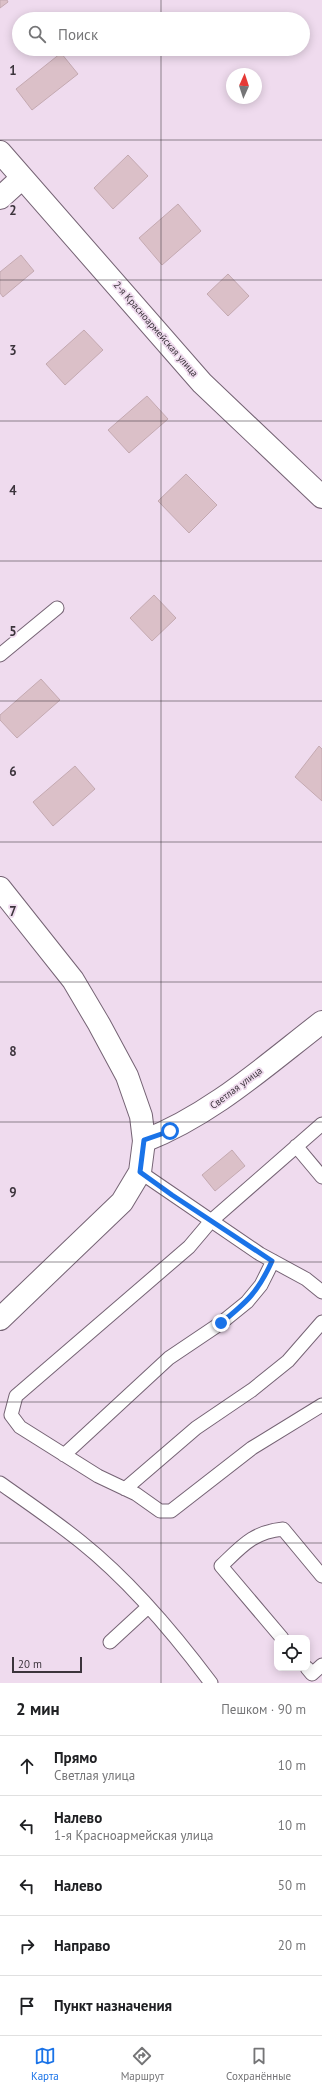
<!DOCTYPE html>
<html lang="ru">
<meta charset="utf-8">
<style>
:root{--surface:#fff;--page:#f2f2f2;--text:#202124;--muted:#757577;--line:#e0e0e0;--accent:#1a73e8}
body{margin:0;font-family:"PT Sans",sans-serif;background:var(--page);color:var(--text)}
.controls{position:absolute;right:12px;bottom:12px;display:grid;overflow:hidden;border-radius:8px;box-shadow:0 2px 10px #0003}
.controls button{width:36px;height:36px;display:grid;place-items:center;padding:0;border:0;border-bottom:1px solid var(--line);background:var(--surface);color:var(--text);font:20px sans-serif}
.compass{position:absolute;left:226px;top:68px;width:36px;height:36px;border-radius:50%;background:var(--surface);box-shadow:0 2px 10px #0003;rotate:3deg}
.scale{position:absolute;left:12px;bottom:10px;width:70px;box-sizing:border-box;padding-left:4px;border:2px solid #3c343c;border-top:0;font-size:11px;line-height:14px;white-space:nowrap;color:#3c343c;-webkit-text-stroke:3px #efdbee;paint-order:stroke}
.stop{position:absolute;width:12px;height:12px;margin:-9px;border:3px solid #1a73e8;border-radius:50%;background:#fff}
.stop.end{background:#1a73e8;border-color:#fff;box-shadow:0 1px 4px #0008}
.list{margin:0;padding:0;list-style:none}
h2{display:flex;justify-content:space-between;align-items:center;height:52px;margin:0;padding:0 16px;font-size:17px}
h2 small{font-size:13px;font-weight:400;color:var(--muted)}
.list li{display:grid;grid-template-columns:26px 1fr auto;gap:12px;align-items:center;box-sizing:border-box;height:60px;padding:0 16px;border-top:1px solid var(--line)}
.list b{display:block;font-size:15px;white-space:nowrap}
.list p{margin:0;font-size:13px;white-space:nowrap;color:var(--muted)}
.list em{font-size:13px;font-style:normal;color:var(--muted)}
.icon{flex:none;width:22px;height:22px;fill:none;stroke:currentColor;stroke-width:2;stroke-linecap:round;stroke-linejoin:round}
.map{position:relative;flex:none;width:322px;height:1683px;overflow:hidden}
.search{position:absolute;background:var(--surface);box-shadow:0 2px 10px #0003;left:12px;right:12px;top:12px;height:44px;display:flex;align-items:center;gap:10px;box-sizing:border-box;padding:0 14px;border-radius:22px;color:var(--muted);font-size:15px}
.sheet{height:352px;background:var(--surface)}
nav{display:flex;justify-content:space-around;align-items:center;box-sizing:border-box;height:56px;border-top:1px solid var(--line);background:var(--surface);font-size:11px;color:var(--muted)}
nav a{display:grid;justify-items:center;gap:2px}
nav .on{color:var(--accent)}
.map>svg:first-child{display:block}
.building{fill:#dbc0c8;stroke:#c4a9b1}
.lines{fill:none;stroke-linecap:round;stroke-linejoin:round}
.service-casing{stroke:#756374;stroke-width:15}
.minor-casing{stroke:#756374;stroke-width:24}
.tertiary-casing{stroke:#756374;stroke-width:24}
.service{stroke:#fff;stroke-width:13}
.minor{stroke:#fff;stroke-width:22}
.tertiary{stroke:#fff;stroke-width:22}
.route{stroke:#1a73e8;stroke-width:5}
.grid{fill:none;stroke:#3c343c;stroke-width:1;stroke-opacity:0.55}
.labels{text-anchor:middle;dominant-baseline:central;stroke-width:3.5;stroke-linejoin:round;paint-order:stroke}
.street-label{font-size:10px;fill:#3c343c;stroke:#efdbee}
.grid-label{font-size:13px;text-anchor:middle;font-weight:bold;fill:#3c343c;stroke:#efdbee;stroke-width:3.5;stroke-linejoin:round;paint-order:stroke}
</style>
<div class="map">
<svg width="322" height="1683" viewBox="0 0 322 1683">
<rect width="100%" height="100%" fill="#efdbee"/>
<path class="building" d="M0,0H7L8,2L0,8Z
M61,53L78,74L32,110L16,89Z
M128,155L148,176L113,209L94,188Z
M178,204L201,231L162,265L139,238Z
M21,255L34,271L3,297L0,293V272Z
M228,274L249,296L228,316L207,294Z
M84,330L103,350L65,385L46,364Z
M147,396L168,419L129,453L108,430Z
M186,474L217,505L189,533L158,501Z
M154,595L176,618L152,641L130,618Z
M41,679L60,700L17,738L0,720V715Z
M319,746L322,749V801L295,777Z
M75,766L95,789L53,826L33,802Z
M232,1150L245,1166L215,1191L202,1175Z"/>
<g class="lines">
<g class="service-casing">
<path id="service" d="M0,655L57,608
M322,1124L211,1221L189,1247L16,1396L11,1415L20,1427L98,1476L136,1494L160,1511H171L252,1448L322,1405
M296,1146L322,1177
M140,1172L260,1254L306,1279L322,1292
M64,1455L169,1358L221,1323L247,1302L261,1285L273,1261
M0,1483C27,1502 55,1521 81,1542C131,1582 173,1632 211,1683
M125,1489L196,1428L252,1390L288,1361L322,1322
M282,1638L221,1566C242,1546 253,1532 283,1529L322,1576
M110,1642L148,1607
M307,1668L312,1674L322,1665"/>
</g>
<g class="minor-casing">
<path id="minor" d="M0,152L202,383L322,497
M0,198L22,178
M144,1141C211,1115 265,1066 322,1022"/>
</g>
<g class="tertiary-casing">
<path id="tertiary" d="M0,888L73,980L99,1024L127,1076L141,1116L144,1141L140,1172L122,1202L0,1319"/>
</g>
<use href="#service" class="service"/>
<use href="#minor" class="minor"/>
<use href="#tertiary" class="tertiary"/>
</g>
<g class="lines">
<path class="route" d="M170,1131L144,1140L140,1172L172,1195L272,1261C258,1292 247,1302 221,1323"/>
</g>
<path class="grid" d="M161,0V19M161,49V1683M0,140H322M0,280H322M0,421H322M0,561H322M0,701H322M0,842H322M0,982H322M0,1122H322M0,1262H322M0,1402H322M0,1543H322"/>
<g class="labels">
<g class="street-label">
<text transform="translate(156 329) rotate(49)">2-я Красноармейская улица</text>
<text transform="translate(236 1088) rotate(-37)">Светлая улица</text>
</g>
</g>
<g class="grid-label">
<text x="13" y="75">1</text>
<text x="13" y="215">2</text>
<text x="13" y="355">3</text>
<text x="13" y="495">4</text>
<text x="13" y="636">5</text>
<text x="13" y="776">6</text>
<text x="13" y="916">7</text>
<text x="13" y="1056">8</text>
<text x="13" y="1197">9</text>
</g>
</svg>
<div class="controls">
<button><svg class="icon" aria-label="locate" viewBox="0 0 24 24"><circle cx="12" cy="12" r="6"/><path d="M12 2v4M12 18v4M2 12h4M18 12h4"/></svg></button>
</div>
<svg class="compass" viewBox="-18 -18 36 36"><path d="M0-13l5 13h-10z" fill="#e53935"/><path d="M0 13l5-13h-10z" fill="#757577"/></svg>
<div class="scale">20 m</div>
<div class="stop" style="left:170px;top:1131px"></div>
<div class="stop end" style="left:221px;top:1323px"></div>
<div class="search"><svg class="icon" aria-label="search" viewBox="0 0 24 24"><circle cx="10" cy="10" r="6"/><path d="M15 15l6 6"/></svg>Поиск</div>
</div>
<section class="sheet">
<h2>2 мин<small>Пешком · 90 m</small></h2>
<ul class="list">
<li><svg class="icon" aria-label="ahead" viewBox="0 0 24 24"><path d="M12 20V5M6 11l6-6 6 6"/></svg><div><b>Прямо</b><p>Светлая улица</p></div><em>10 m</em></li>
<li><svg class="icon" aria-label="left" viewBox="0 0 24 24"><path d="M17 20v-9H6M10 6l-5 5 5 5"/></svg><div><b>Налево</b><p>1-я Красноармейская улица</p></div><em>10 m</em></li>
<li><svg class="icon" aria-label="left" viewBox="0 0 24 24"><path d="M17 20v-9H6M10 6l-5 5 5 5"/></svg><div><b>Налево</b></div><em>50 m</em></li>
<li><svg class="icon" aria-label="right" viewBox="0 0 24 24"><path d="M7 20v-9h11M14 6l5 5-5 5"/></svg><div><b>Направо</b></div><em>20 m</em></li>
<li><svg class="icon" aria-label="arrive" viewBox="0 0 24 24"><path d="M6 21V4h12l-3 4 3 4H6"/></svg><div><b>Пункт назначения</b></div></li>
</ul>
</section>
<nav>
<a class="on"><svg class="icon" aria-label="map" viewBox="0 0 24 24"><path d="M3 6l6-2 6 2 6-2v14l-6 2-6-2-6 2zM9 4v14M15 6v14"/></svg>Карта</a>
<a><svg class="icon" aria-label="directions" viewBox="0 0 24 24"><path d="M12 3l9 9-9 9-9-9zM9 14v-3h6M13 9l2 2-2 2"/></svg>Маршрут</a>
<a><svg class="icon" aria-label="saved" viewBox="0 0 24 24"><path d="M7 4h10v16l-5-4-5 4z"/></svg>Сохранённые</a>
</nav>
